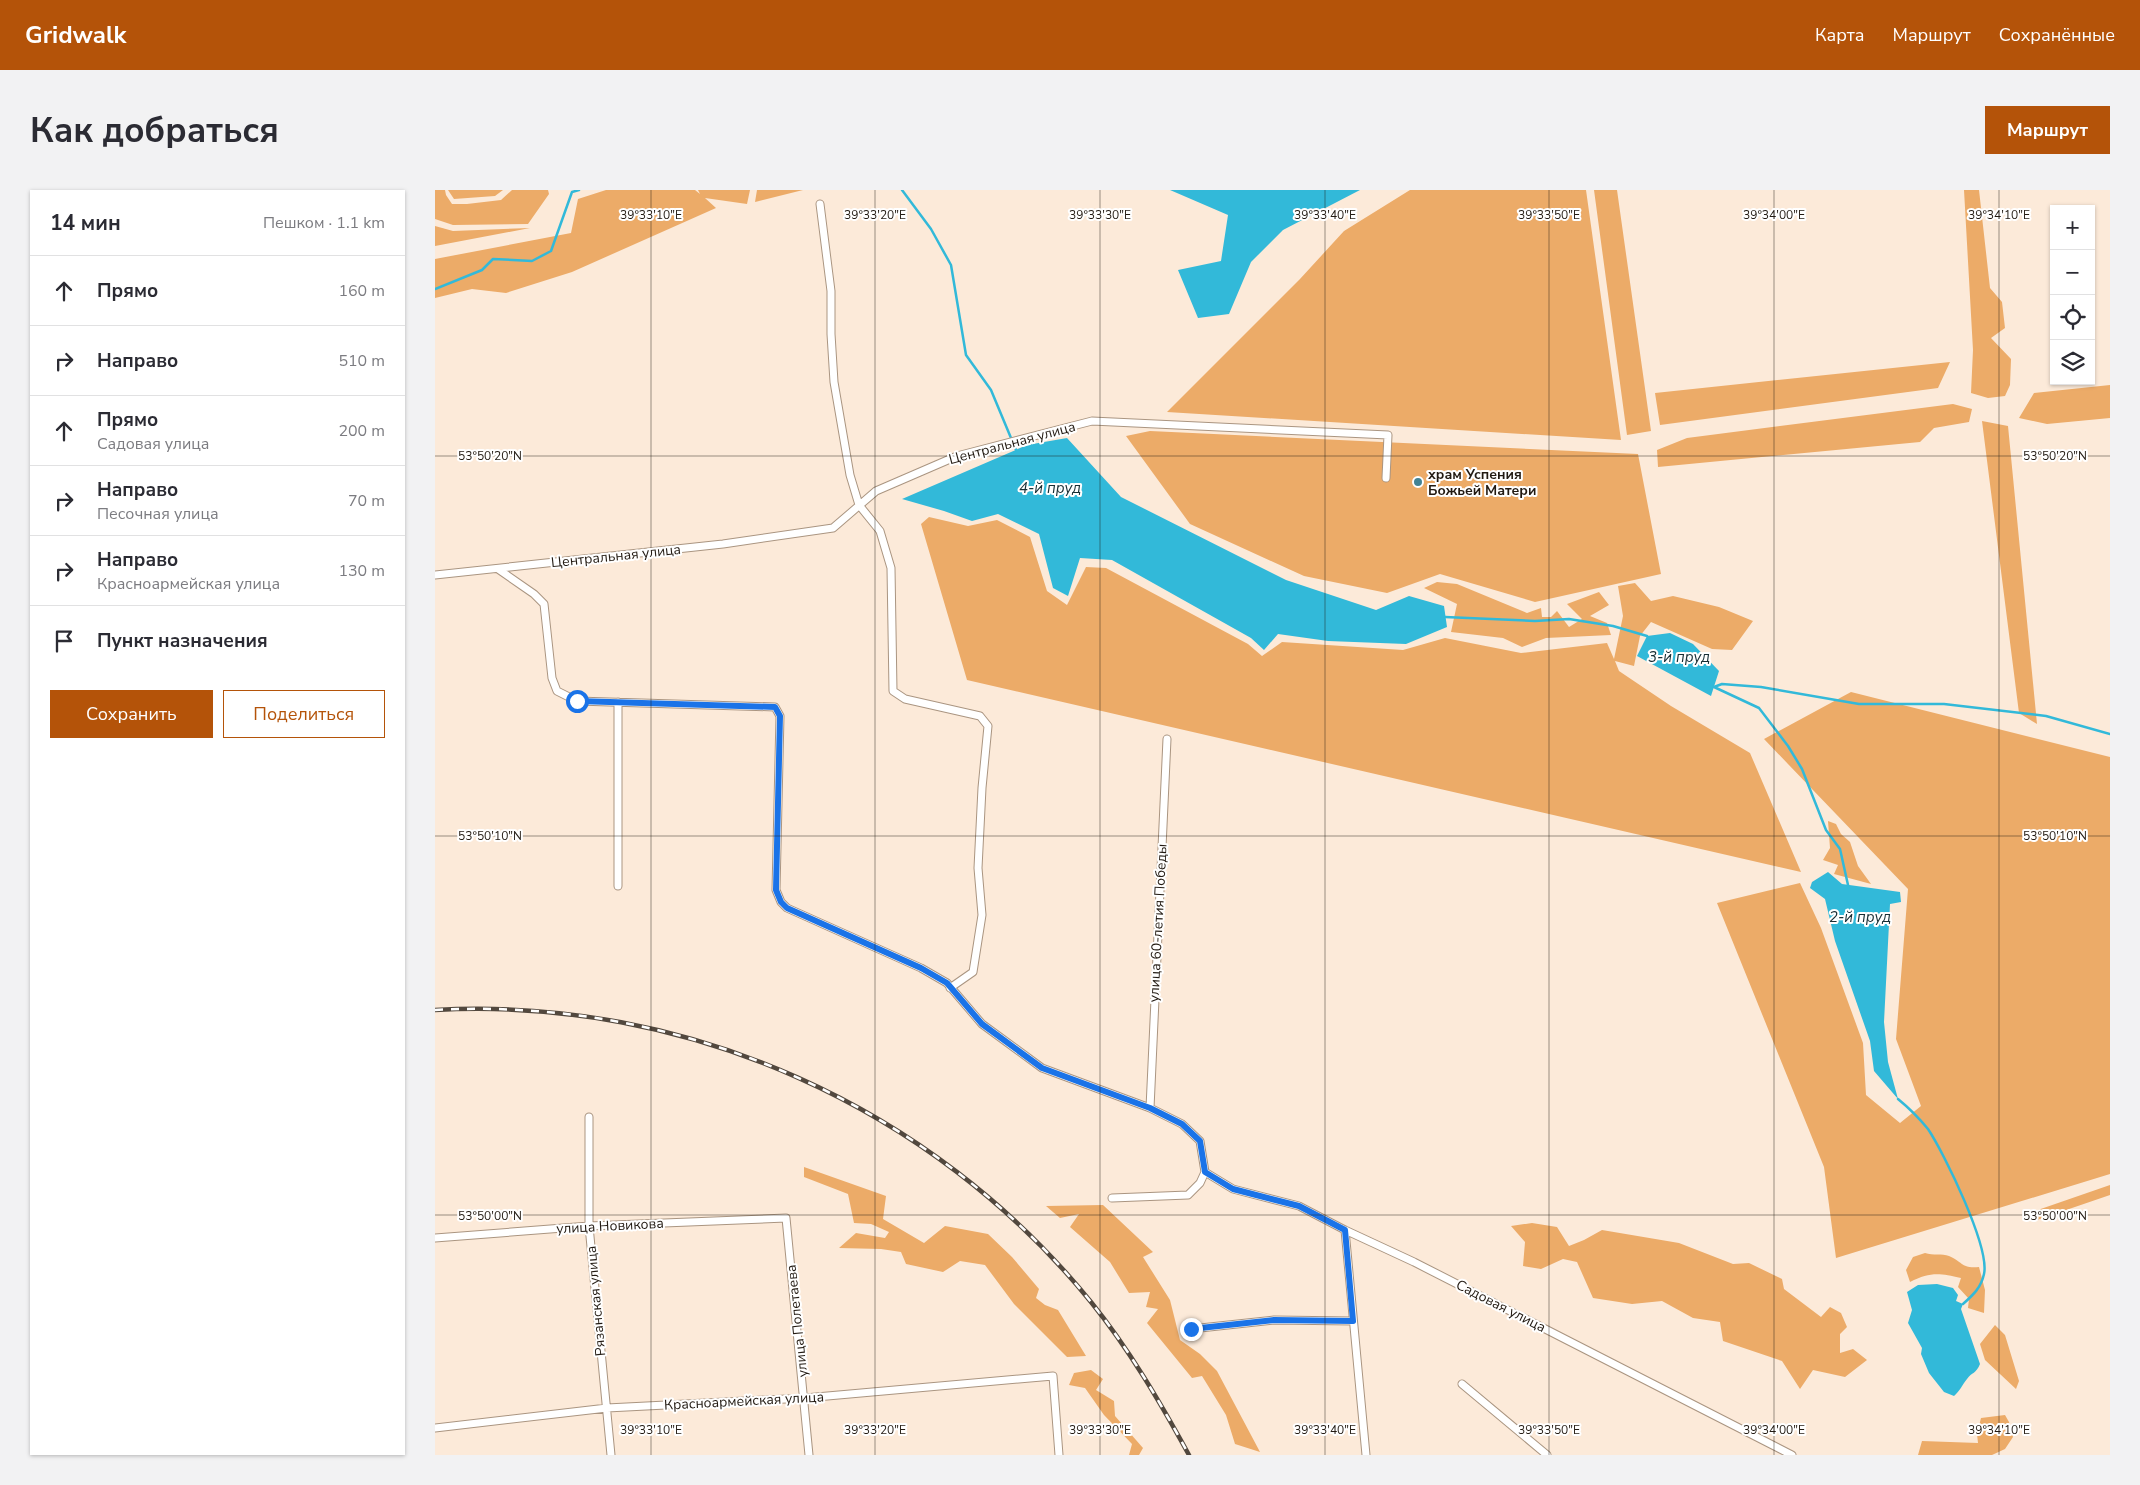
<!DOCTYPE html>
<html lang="ru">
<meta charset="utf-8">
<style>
:root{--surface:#fff;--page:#f2f2f3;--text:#2b2b33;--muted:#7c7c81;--line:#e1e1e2;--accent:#b45309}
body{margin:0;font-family:"Nunito Sans",sans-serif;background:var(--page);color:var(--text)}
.controls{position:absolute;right:15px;top:15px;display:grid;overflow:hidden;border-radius:0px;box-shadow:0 1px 4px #0004}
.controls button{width:45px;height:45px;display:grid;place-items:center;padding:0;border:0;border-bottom:1px solid var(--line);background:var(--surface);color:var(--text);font:25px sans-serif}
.stop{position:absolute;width:15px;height:15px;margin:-11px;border:4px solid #1a73e8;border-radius:50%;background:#fff}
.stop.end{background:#1a73e8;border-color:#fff;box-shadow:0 1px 5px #0008}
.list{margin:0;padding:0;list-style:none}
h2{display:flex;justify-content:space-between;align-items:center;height:65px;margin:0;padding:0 20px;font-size:21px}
h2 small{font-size:16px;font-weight:400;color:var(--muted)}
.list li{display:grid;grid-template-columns:32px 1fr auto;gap:15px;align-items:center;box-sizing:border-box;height:70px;padding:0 20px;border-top:1px solid var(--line)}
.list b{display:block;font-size:19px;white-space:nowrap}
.list p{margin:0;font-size:16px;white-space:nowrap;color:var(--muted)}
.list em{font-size:16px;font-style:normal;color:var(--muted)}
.actions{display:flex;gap:10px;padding:15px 20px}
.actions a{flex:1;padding:11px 0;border:1px solid var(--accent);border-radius:0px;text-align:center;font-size:18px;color:var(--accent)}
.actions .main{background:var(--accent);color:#fff}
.icon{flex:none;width:28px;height:28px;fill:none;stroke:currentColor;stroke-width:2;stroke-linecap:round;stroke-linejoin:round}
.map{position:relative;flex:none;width:1675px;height:1265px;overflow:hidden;border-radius:0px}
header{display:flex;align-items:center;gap:30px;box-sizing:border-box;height:70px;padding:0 25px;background:var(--accent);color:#fff}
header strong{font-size:24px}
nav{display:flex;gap:28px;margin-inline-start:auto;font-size:18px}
.intro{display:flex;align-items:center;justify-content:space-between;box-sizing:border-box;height:120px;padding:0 30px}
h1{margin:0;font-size:35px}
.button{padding:12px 22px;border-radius:0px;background:var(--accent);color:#fff;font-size:18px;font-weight:700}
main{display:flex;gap:30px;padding:0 30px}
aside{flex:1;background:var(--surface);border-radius:0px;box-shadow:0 1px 4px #0004}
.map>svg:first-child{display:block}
.green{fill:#ecab68}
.water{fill:#32b9d9}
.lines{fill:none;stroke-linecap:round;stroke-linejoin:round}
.stream{stroke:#32b9d9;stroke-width:2.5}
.street-casing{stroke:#aa9581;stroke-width:9}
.street{stroke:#fff;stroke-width:7}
.rail-casing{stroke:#52483e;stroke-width:4.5}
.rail{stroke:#fff;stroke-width:2.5;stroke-dasharray:8;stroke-linecap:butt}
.route{stroke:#1a73e8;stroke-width:6}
.ticks{fill:none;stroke:#221a12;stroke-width:1;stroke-opacity:0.45}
.poi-dot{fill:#428395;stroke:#fff;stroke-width:2}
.labels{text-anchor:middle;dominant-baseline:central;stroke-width:4;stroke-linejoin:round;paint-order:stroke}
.street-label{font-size:14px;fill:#221a12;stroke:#fff}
.poi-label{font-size:14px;font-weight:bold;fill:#221a12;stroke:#fff;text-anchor:start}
.water-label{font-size:15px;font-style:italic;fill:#182e34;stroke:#fff}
.ticks-label{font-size:12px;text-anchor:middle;fill:#221a12;stroke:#fff;stroke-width:4;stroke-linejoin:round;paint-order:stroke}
</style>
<header>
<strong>Gridwalk</strong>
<nav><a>Карта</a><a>Маршрут</a><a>Сохранённые</a></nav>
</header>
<div class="intro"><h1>Как добраться</h1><a class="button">Маршрут</a></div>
<main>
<aside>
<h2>14 мин<small>Пешком · 1.1 km</small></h2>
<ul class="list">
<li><svg class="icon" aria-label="ahead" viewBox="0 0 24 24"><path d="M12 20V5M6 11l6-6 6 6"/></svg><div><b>Прямо</b></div><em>160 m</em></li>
<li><svg class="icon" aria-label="right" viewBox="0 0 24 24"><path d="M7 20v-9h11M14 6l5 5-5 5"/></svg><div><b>Направо</b></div><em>510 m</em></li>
<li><svg class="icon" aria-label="ahead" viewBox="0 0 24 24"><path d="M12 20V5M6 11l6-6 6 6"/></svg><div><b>Прямо</b><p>Садовая улица</p></div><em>200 m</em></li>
<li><svg class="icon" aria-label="right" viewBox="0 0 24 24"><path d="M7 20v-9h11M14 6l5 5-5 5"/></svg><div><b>Направо</b><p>Песочная улица</p></div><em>70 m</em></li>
<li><svg class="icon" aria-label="right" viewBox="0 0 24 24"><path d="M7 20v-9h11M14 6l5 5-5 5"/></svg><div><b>Направо</b><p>Красноармейская улица</p></div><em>130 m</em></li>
<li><svg class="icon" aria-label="arrive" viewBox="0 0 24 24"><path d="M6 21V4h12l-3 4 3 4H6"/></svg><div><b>Пункт назначения</b></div></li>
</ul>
<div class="actions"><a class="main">Сохранить</a><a>Поделиться</a></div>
</aside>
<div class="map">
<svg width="1675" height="1265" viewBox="0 0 1675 1265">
<rect width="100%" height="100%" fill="#fcead9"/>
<path class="green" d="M0,0H10L11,5L17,14H32L66,10L77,0H113L114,4L93,34L18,35L0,29Z
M13,0H68L60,6L19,9Z
M171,0H260L265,4L263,0H315L312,14L270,8L281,18L137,82L71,103L37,99L0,108V69L136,43L143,9Z
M322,0H368L320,12Z
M975,0H1151L1186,250L732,222L865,89L909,41Z
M1159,0H1182L1216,241L1192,245Z
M1529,0H1544L1555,98L1567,112L1570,138L1556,148L1576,169L1575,195L1570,206L1553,208L1536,203L1538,160Z
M0,36L18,41L95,38L0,56Z
M1515,172L1503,198L1225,235L1220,203Z
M1675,195V228L1612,234L1584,228L1599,203Z
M1518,214L1537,219L1534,232L1499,238L1485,252L1223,277L1222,260L1252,248Z
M1547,231L1573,236L1602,534L1584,523Z
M715,241L1203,264L1226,384L1100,412L1005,384L952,403L869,386L755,334L691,246Z
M494,327L533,336L562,330L595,347L612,401L632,415L651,377L671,378L813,454L827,466L847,452L968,460L1010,448L1086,463L1172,453L1179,469L1188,426L1183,396L1200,393L1216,411L1238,406L1284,417L1318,431L1297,460L1277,459L1216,432L1205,446L1199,476L1180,471L1184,481L1236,516L1315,563L1366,682L532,490L486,334Z
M1002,392L1022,394L1092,423L1106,418L1107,427H1116L1122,421L1134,437L1147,429L1132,414L1164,402L1174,415L1155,426L1172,433L1176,445L1111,448L1087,457L1068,448L1016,442L1022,414L989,398Z
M1416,502L1675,567V984L1401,1068L1389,977L1282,713L1365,693L1386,738L1428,853L1431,905L1465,933L1486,916L1461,849L1473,699L1329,549Z
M1393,631L1401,634L1406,644L1415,652L1423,676L1436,694L1399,684L1403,675L1388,670L1395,658Z
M369,977L451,1006L448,1029L489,1053L510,1036L553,1044L577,1067L604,1099L601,1108L610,1115L623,1120L651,1166L632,1167L579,1114L550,1075L525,1071L508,1082L471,1074L466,1062L446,1059L404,1058L421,1043L450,1048L454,1042L436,1034L419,1033L413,1004L369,987Z
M1675,995V1005L1599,1031L1597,1022Z
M668,1015L718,1062L708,1067L735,1110L745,1150L765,1164L782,1181L825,1262L800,1254L791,1225L767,1186L757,1188L712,1133L723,1119L711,1117L715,1102L694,1103L675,1072L635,1037L644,1024L625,1028L611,1016Z
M1097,1033L1122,1037L1134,1056L1149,1050L1167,1040L1244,1053L1298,1074L1314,1073L1347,1089L1349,1099L1386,1127L1395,1117L1406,1123L1412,1137L1405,1144V1163L1418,1159L1432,1170L1410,1187L1378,1180L1365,1199L1347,1171L1288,1151L1285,1132L1258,1128L1227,1111L1197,1114L1158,1108L1142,1072L1128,1069L1106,1079L1088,1076L1090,1052L1076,1036Z
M1490,1063C1498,1066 1507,1063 1514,1066C1528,1072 1527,1079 1544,1077L1550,1100L1549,1123L1533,1118L1534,1109L1523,1097L1526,1088C1504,1083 1495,1082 1475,1092L1471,1080L1478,1067Z
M1560,1135L1570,1145L1584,1191L1581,1199L1550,1170L1545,1154Z
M656,1180L668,1189L661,1200L679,1211L680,1226L708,1258L704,1265H694L697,1254L669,1225L650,1198L634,1195L639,1183Z
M1570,1225L1574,1232L1578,1247L1570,1259L1557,1265H1483L1487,1251L1543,1253L1542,1244L1546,1228Z"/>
<path class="water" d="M735,0H925L848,40L816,72L794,124L763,128L743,80L786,71L793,25Z
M632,248L686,307L851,390L941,420L974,406L1009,416L1012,437L971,454L893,451L843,444L829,460L816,448L677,370L645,368L633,406L618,398L604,344L563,324L537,331L509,321L467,309L592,255Z
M1235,443L1258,454L1284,481L1276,506L1202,466L1212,446Z
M1393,682L1407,694L1465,702L1466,712L1455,714L1449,832L1453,872L1463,909L1439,881L1435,851L1400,751L1390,709L1375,698L1377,692Z
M1502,1094L1518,1098L1523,1105L1521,1111L1528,1114L1526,1119L1545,1174C1541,1184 1537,1182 1532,1189C1527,1195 1525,1201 1519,1206L1509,1202L1494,1183L1486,1164L1487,1158L1473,1133L1477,1120L1472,1102L1483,1095Z"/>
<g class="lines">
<path class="stream" d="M467,0L496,39L516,75L531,165L556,200L581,260
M0,99L47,80L58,69L97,71L116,61L137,2L144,0
M1010,427L1100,431L1134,429L1178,436L1212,446
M1279,497L1287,494L1326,497L1424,514H1509L1611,526L1675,544
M1279,497L1324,518L1353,556L1367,579L1391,640L1405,659L1413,695
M1463,909C1474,918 1484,928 1493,939C1509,963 1555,1057 1549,1084C1546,1098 1538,1105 1528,1114"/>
<g class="street-casing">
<path id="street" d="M385,14L396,101V144L399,192L415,285L424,315L445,341L456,378L458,501L470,509L545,526L553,536L547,598L543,678L547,725L538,782L515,798
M63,379L99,404L109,414L117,488L122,501L142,511L340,517L345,526L341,700L346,712L352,718L486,778L512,793L547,834L607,878L715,918L747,934L765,951L770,982L765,993L753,1005L677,1008
M0,385L288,354L398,338L441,301L522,266L657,231L953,245L951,288
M183,512V696
M715,918L732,549
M154,927V1036L176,1265
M770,982L798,999L864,1016L910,1040L979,1072L1357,1265
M910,1040L931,1265
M0,1048L154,1036L351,1028L374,1265
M756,1139L839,1130L918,1131
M1027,1194L1112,1265
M0,1238L172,1218L370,1208L618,1186L624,1265"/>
</g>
<use href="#street" class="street"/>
<g class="rail-casing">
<path id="rail" d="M0,820C251,806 498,917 656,1112C694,1159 725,1212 754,1265"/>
</g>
<use href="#rail" class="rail"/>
</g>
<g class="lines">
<path class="route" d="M142,511L340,517L345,526L341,700L346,712L352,718L486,778L512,793L547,834L607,878L715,918L747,934L765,951L770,982L798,999L864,1016L910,1040L918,1131L839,1130L756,1139"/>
</g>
<path class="ticks" d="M216,0V1265M440,0V1265M665,0V1265M890,0V1265M1114,0V1265M1339,0V1265M1564,0V1265M0,266H1675M0,646H1675M0,1025H1675"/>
<circle class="poi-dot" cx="983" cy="292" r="5"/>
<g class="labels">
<g class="street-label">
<text transform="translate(577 253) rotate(-15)">Центральная улица</text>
<text transform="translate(181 366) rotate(-6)">Центральная улица</text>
<text transform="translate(723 733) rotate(-87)">улица 60-летия Победы</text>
<text transform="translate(175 1036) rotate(-3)">улица Новикова</text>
<text transform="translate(161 1111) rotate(-95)">Рязанская улица</text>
<text transform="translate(1066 1116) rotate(27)">Садовая улица</text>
<text transform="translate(362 1131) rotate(-96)">улица Полетаева</text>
<text transform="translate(309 1211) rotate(-3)">Красноармейская улица</text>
</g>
<g class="poi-label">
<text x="993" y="284">храм Успения<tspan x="993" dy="16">Божьей Матери</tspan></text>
</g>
<g class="water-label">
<text x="615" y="298">4-й пруд</text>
<text x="1244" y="467">3-й пруд</text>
<text x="1425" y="727">2-й пруд</text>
</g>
</g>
<g class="ticks-label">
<text x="216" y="29">39°33'10"E</text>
<text x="440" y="29">39°33'20"E</text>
<text x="665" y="29">39°33'30"E</text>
<text x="890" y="29">39°33'40"E</text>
<text x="1114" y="29">39°33'50"E</text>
<text x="1339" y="29">39°34'00"E</text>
<text x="1564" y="29">39°34'10"E</text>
<text x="55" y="270">53°50'20"N</text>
<text x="1620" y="270">53°50'20"N</text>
<text x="55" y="650">53°50'10"N</text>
<text x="1620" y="650">53°50'10"N</text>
<text x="55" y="1030">53°50'00"N</text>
<text x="1620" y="1030">53°50'00"N</text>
<text x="216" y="1244">39°33'10"E</text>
<text x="440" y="1244">39°33'20"E</text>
<text x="665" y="1244">39°33'30"E</text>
<text x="890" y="1244">39°33'40"E</text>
<text x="1114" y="1244">39°33'50"E</text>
<text x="1339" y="1244">39°34'00"E</text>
<text x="1564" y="1244">39°34'10"E</text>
</g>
</svg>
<div class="controls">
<button>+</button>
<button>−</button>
<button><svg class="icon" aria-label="locate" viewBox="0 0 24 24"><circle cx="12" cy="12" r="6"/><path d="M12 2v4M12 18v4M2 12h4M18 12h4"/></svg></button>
<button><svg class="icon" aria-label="layers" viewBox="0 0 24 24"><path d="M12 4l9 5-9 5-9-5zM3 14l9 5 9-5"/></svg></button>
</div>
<div class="stop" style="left:142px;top:511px"></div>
<div class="stop end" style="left:756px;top:1139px"></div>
</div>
</main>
